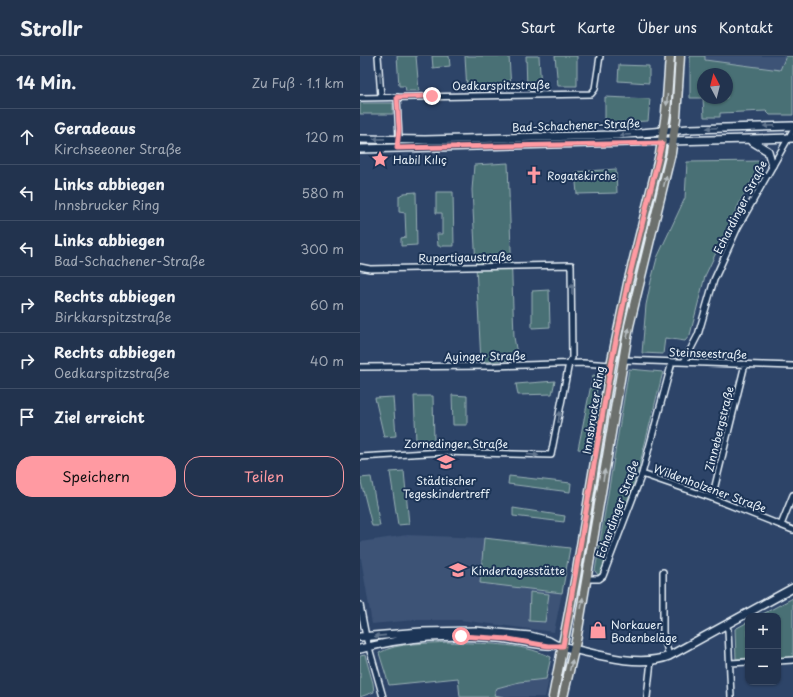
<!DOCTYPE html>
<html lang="de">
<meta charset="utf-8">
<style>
:root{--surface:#22334e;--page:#2e3f58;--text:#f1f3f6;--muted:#a2aab6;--line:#3f4e66;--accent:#ff9aa2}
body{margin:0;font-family:"Playpen Sans",sans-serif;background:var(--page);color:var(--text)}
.controls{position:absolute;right:12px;bottom:12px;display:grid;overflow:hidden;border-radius:8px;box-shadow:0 1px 3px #0004}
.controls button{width:36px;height:36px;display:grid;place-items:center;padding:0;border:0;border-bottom:1px solid var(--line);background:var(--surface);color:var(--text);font:20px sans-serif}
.compass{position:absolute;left:337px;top:12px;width:36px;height:36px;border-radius:50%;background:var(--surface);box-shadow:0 1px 3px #0004;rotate:353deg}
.stop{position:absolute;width:12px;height:12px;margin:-9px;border:3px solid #ff9aa2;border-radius:50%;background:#fff}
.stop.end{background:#ff9aa2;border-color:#fff;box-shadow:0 1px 4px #0008}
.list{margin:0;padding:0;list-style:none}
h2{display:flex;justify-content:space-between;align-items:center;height:52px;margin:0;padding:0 16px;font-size:17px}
h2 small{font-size:13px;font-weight:400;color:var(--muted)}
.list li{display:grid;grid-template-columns:26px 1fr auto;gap:12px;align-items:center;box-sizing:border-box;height:56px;padding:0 16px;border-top:1px solid var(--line)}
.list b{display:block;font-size:15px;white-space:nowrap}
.list p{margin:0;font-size:13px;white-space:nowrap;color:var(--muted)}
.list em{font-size:13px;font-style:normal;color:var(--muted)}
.actions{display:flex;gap:8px;padding:12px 16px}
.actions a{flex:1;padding:9px 0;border:1px solid var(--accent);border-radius:16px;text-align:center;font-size:14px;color:var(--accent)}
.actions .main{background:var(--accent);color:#111}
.icon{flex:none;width:22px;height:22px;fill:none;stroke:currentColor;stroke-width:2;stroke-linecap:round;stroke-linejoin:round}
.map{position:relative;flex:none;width:433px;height:641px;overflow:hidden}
header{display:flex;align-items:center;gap:24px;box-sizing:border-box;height:56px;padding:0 20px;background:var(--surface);border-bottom:1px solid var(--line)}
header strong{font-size:19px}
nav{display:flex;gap:22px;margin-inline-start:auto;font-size:14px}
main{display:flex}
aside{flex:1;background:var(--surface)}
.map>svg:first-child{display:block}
.built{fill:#3c5276}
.green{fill:#4a7074;stroke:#99b0b6;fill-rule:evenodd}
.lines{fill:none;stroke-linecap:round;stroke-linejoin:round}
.minor-casing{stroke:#e8f1f8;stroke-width:8}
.tertiary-casing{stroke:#e8f1f8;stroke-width:10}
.secondary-casing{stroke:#e8f1f8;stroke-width:10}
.primary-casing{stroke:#e8f1f8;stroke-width:11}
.minor{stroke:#1d3557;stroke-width:5}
.tertiary{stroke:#1d3557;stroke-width:7}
.secondary{stroke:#1d3557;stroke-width:7}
.primary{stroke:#6c706d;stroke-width:8}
.oneway{fill:#64778f}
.oneway2{fill:#b6bdc0}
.route{stroke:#ff9aa2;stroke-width:5}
.labels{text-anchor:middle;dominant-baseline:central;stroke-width:4;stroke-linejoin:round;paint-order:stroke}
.street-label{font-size:11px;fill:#e8f1f8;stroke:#1d3557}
.poi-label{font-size:11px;fill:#e8f1f8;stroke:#1d3557;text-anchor:start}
</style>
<header>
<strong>Strollr</strong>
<nav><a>Start</a><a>Karte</a><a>Über uns</a><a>Kontakt</a></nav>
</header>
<main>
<aside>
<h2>14 Min.<small>Zu Fuß · 1.1 km</small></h2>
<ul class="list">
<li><svg class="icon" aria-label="ahead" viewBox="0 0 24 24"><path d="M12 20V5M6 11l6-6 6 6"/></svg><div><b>Geradeaus</b><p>Kirchseeoner Straße</p></div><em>120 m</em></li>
<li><svg class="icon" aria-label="left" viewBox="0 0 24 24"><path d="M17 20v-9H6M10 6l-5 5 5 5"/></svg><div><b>Links abbiegen</b><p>Innsbrucker Ring</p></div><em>580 m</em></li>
<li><svg class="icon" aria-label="left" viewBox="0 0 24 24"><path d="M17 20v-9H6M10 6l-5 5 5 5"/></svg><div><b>Links abbiegen</b><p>Bad-Schachener-Straße</p></div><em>300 m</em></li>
<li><svg class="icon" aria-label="right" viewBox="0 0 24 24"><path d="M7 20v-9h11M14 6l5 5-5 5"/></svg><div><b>Rechts abbiegen</b><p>Birkkarspitzstraße</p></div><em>60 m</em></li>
<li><svg class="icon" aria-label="right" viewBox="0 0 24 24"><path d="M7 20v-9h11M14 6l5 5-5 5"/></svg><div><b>Rechts abbiegen</b><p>Oedkarspitzstraße</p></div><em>40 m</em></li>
<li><svg class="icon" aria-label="arrive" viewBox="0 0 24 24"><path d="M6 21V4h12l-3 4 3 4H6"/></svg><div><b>Ziel erreicht</b></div></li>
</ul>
<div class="actions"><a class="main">Speichern</a><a>Teilen</a></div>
</aside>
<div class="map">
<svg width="433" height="641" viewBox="0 0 433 641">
<rect width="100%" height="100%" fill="#2d4468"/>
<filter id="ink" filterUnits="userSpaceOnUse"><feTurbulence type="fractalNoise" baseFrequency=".025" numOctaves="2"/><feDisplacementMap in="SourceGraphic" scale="8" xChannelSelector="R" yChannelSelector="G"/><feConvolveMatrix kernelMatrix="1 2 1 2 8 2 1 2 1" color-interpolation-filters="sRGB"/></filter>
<g filter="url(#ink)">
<path class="built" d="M345,0H426L420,14L344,4Z
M47,479L124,482L120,527L202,537L194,576L100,564H55L12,568L0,497V486Z
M189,623L185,641H144L134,639L136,632L159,626Z"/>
<path class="green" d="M37,0H56L59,35H46L45,30H39Z
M72,0H89L90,10L73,12Z
M105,0H149L151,33L107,35Z
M166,0H179L181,33H167Z
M195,0H217V30H198Z
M330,0H345V4L420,14L426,0H433V59H410L406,55L360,57V61H344L343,42H330ZM343,18H367V42H343Z
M259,9L289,10V27L258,25Z
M245,41L290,43L288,65L245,67Z
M0,47H33V58H0Z
M403,105L381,144L345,220L330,279L325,285L305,282L303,298L282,297L286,249L291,225L297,202L325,142L327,106Z
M148,107L154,281L158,304L121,306L112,134L114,109Z
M256,113L257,137L217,138L215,116Z
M56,136L57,189L41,190V182L46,181L45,157L39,156V140L44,137Z
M76,136H93L94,190H78L77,178H82V157H76Z
M189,234L190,271L172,272V235Z
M269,313L303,316L278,415L243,515L238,519L235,515Z
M233,319L239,320L227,394L218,393Z
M195,325L192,338L158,339L156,328Z
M92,339L107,340V369H93Z
M54,340H73L74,386H56Z
M33,341L36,380L24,381L15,342Z
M44,415L49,468L38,469L30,416Z
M149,420L211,427L210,436L148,428Z
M11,421L20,470H12L0,422Z
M153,452L205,460L204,466L153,460Z
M124,482L210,492L202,537L120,527Z
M170,536L189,538L185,566L169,565Z
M433,542V602H418V560H399Z
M388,566V602L376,603L375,573Z
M88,586C122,588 160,586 191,601L186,623L159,626L137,632L134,639L144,641H100L98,622L29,629L19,597C38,586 66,588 88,586Z
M5,599L13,627L14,636L0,641V600Z"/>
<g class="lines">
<g class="minor-casing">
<path id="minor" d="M18,0L21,41
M37,41L39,83
M0,42L231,38L235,33L240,0
M0,211L10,213L211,209L212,302L209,307L191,399L84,396L0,401
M263,304L433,310
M324,306L338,279L354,224L378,171L433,74
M0,311L134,310L223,307L251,309
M282,418L352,442L433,474
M352,442L385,308
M421,469L433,439
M303,516V577L309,600
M226,523H239L243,520L282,418L312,306
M0,549L6,581L23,641
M366,569L368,574L371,641
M418,605L433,604
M370,607L388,606
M287,641L291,605"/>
</g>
<g class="tertiary-casing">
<path id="tertiary" d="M0,581L61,576L115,575L170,580L189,585L196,589
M0,593C49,580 88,578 139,582C155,583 182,591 196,589C229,596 277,613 309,600L433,532"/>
</g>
<g class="secondary-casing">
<path id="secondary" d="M0,83L65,84L256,79L329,73L433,70
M390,84L408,95L412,109
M0,93L433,82"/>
</g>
<g class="primary-casing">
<path id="primary" d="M193,641L216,520L251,309L268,227L300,98L306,57L310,0
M203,641L216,585L269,270L311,97L316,62L320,0"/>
</g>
<use href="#minor" class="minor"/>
<use href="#tertiary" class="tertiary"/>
<use href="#secondary" class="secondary"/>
<use href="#primary" class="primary"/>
</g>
<defs><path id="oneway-solid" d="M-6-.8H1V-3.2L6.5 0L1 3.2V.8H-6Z"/></defs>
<g class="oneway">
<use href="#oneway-solid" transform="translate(20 21) rotate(-94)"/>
<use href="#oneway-solid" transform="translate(409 70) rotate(179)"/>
<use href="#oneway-solid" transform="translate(352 72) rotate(178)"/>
<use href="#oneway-solid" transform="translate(265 79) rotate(177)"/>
<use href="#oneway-solid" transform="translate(19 83) rotate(179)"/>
<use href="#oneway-solid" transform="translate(212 233) rotate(-90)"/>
<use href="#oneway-solid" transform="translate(199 361) rotate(-80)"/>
<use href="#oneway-solid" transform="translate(173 399) rotate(5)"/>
<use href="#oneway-solid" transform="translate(20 580) rotate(174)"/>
</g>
<g class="oneway2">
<use href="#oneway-solid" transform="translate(307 44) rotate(94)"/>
<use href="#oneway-solid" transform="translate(305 125) rotate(-76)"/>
<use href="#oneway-solid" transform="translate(268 277) rotate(-79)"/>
<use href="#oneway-solid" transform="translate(244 419) rotate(-81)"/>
<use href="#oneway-solid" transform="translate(222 547) rotate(-81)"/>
<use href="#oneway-solid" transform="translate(211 609) rotate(-76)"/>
</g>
</g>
<g class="lines" filter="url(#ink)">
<path class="route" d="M72,40L37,41L39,73L37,92L302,87L268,226L251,309L203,590H188L148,583L101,580"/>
</g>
<defs>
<g id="sight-bare" transform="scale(1.38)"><path d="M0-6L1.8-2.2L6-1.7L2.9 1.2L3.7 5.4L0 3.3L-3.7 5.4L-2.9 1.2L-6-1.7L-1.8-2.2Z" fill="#ff9aa2" stroke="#1d3557" stroke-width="2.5" paint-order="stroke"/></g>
<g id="church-bare" transform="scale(1.38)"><path d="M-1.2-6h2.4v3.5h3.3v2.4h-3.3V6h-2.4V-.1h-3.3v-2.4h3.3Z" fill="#ff9aa2" stroke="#1d3557" stroke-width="2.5" paint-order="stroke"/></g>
<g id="school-bare" transform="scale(1.38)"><path d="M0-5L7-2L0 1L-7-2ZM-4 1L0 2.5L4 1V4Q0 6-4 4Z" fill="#ff9aa2" stroke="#1d3557" stroke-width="2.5" paint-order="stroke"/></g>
<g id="shop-bare" transform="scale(1.38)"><path d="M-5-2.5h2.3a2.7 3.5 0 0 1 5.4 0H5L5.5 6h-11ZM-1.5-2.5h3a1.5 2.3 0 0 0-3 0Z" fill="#ff9aa2" stroke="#1d3557" stroke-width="2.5" paint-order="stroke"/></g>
</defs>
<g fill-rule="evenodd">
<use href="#sight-bare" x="20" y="103"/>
<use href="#church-bare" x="174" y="119"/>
<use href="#school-bare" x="86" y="406"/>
<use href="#school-bare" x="98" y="514"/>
<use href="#shop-bare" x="238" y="574"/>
</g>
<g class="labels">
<g class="street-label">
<text transform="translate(141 29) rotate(-1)">Oedkarspitzstraße</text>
<text transform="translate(216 69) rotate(-2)">Bad-Schachener-Straße</text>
<text transform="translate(380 151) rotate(-63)">Echardinger Straße</text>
<text transform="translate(105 201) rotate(-1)">Rupertigaustraße</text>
<text transform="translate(348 297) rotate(2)">Steinseestraße</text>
<text transform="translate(125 300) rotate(-1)">Ayinger Straße</text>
<text transform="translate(233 354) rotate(-81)">Innsbrucker Ring</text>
<text transform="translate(359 373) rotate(-76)">Zinnebergstraße</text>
<text x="96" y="387">Zornedinger Straße</text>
<text transform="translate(350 432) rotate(20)">Wildenholzener Straße</text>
<text transform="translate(257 453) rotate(-70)">Echardinger Straße</text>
</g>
<g class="poi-label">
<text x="33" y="103">Habil Kılıç</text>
<text x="187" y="119">Rogatekirche</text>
<text x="86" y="424" text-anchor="middle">Städtischer<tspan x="86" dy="13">Tegeskindertreff</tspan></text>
<text x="111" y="514">Kindertagesstätte</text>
<text x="251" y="568">Norkauer<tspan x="251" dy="13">Bodenbeläge</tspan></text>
</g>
</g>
</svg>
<div class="controls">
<button>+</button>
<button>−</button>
</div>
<svg class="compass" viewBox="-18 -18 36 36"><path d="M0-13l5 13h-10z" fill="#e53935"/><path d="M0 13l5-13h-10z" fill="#a2aab6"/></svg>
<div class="stop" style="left:101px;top:580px"></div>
<div class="stop end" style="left:72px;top:40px"></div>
</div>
</main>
